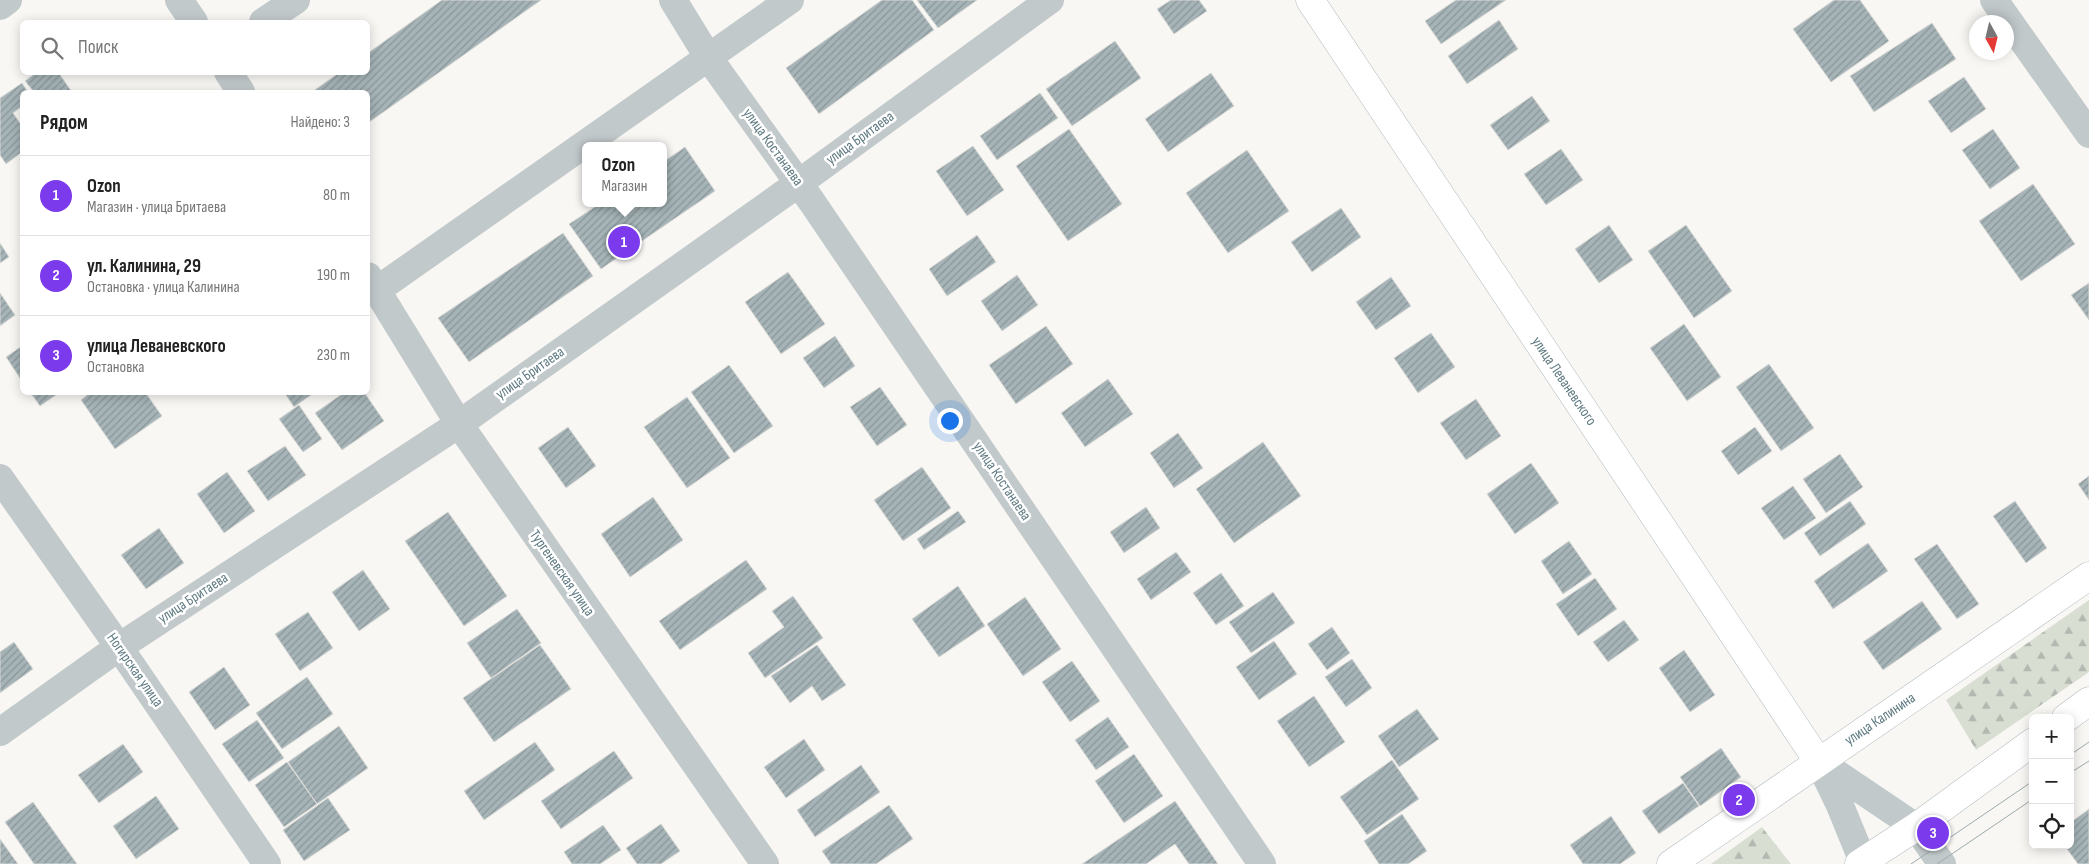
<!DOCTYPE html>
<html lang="ru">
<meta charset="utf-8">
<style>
:root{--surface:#fff;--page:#f6f6f6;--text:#222;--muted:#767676;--line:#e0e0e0;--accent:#7c3aed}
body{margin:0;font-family:"Sofia Sans Condensed",sans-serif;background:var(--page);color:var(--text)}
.controls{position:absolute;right:15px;bottom:15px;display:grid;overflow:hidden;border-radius:8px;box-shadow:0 2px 12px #0003}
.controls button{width:45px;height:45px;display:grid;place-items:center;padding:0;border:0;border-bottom:1px solid var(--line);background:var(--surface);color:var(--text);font:25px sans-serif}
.compass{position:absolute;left:1969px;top:15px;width:45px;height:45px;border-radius:50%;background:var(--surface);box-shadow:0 2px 12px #0003;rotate:172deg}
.you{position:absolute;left:949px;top:420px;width:18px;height:18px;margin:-12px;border:4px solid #fff;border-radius:50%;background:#1a73e8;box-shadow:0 0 0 8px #1a73e833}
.badge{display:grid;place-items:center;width:32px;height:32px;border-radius:50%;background:var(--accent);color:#fff;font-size:16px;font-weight:700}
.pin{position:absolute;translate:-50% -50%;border:2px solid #fff;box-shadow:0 1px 5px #0006}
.popup{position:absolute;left:582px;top:142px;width:85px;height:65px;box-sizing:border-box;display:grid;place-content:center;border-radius:8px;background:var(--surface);filter:drop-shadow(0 1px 4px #0005);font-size:16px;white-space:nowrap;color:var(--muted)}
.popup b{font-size:19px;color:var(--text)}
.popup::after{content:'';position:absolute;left:50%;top:100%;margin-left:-10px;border:10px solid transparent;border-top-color:var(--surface)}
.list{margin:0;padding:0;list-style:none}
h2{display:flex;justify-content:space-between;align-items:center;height:65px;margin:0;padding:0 20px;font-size:21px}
h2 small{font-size:16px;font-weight:400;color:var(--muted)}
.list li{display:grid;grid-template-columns:32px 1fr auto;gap:15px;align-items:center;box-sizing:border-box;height:80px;padding:0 20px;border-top:1px solid var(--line)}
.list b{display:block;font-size:19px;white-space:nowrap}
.list p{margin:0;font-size:16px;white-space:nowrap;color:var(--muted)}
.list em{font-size:16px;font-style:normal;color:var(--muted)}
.icon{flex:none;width:28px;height:28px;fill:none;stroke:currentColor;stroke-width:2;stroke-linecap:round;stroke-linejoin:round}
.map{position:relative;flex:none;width:2089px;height:864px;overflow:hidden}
.search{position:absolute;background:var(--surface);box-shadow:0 2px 12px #0003;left:20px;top:20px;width:350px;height:55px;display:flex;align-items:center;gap:12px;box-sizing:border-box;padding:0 18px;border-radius:8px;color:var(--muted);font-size:19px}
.panel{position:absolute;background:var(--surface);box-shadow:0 2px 12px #0003;left:20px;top:90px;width:350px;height:305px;border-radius:8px}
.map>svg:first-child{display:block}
.forest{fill:url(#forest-firs)}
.building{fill:url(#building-hatch);stroke:#d9d9d6}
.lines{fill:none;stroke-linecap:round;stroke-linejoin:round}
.secondary-casing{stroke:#b2bbbe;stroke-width:29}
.street{stroke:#c2c9cb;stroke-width:28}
.secondary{stroke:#fff;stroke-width:28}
.tram{stroke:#9eaaae;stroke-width:1}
.labels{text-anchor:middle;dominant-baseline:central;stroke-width:5;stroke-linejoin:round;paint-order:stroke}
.street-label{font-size:15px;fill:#5f7a82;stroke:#fff}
</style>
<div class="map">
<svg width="2089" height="864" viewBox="0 0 2089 864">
<defs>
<pattern id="forest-firs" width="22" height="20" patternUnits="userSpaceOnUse" patternTransform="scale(1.25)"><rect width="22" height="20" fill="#d9ded3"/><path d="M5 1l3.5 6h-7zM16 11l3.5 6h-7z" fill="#b3b9b1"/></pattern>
<pattern id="building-hatch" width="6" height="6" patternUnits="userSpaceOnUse" patternTransform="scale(1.25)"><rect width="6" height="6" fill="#a6b4b7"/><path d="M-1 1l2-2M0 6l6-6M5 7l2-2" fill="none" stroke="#8a979a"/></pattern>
</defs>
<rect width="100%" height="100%" fill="#f8f7f4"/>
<path class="forest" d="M2089,600V672L1976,750L1946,700Z
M1762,827L1791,864H1711Z"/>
<path class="building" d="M442,0H541L368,123V92H312L340,72H368V53Z
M882,0H912L934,30L819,114L786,68Z
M917,0H977L938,28Z
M1171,0H1199L1207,11L1174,34L1157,9Z
M1456,0H1506L1441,44L1425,21Z
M1834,0H1860L1889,41L1831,82L1793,29Z
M1499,20L1518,49L1467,84L1448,56Z
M1932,23L1956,59L1874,112L1850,76Z
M1115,41L1141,78L1072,126L1046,89Z
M37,72H58L72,92H34L25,81Z
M1211,73L1234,106L1168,152L1145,119Z
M1964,77L1986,109L1951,133L1928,101Z
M22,83L28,92H22V106L13,113L22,126V152L6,164L0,155V98Z
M1040,93L1058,118L997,160L980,136Z
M1532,96L1550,121L1508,150L1490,125Z
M1069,129L1122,204L1068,241L1016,166Z
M1993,129L2020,168L1990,189L1962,150Z
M973,146L1004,190L967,216L936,171Z
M685,147L715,191L601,269L569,224L601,203H663V162Z
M1561,149L1583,180L1546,205L1524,174Z
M1247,150L1289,211L1228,253L1186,193Z
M2033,184L2075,244L2021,281L1979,221Z
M1341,208L1361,237L1312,272L1291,242Z
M1609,225L1633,260L1599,283L1575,249Z
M1686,225L1732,291L1694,318L1648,251Z
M563,233L593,276L469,362L438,318Z
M977,235L996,262L947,296L929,269Z
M0,243L9,257L0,263Z
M788,272L825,324L781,354L745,302Z
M1017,275L1038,305L1002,331L981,301Z
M1391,277L1411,306L1376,330L1356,302Z
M2089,283V320L2071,295Z
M0,293L15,315L0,326Z
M1684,324L1721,377L1687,401L1650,348Z
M1046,326L1073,364L1016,404L989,365Z
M1431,333L1455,367L1418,393L1394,358Z
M835,336L855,366L824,388L803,358Z
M22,346V381L6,357Z
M1769,364L1814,428L1781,451L1736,387Z
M729,365L773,426L734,453L691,392Z
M1108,379L1133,414L1085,447L1061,413Z
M880,387L907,425L877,446L850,407Z
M30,392H60L40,406Z
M91,392H145L162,416L115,449L81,400Z
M284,392H315L294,407Z
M345,392H364L384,421L342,450L315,413Z
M687,397L730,458L687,488L644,427Z
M1476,399L1501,436L1466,460L1440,423Z
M299,405L322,439L303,452L279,419Z
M568,427L596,466L566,488L538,448Z
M1755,427L1772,451L1738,475L1721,451Z
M1178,433L1203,468L1174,488L1150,453Z
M1263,442L1301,496L1234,543L1196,489Z
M285,446L306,475L268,501L247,471Z
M1840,454L1863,487L1826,513L1803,479Z
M1531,463L1559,503L1515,534L1487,494Z
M922,467L951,508L903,541L874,500Z
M227,472L255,511L224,533L197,494Z
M2089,476V500L2078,484Z
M1793,486L1816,518L1784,540L1761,508Z
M653,497L683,540L630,577L601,534Z
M1850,501L1866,524L1820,556L1804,533Z
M2015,501L2047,548L2026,563L1993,516Z
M1146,507L1160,528L1124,553L1110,532Z
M958,511L966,522L924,550L917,539Z
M448,512L507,596L464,626L405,541Z
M159,528L184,563L146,589L121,555Z
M1569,541L1592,574L1563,594L1541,561Z
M1868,543L1888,571L1833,609L1814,581Z
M1937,544L1979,604L1957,619L1914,559Z
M1176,552L1191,572L1151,600L1137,579Z
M746,560L767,589L680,650L659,621Z
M363,570L390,609L359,631L332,592Z
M1221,573L1244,606L1216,625L1193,593Z
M1595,578L1617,609L1578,636L1556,604Z
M958,586L985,626L939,657L912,619Z
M1273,592L1295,623L1251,653L1229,622Z
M793,596L823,638L765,678L748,653L784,627L772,611Z
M1025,597L1061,649L1023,676L987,624Z
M1922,601L1942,629L1883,670L1863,642Z
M517,609L541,643L491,678L467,643Z
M308,612L333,648L300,671L275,634Z
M1624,620L1639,640L1608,662L1593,642Z
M1332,627L1350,653L1327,670L1308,644Z
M1274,641L1297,674L1259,700L1236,667Z
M14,642L33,669L0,693V652Z
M540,645L571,689L494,742L463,698Z
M817,645L846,685L822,701L812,686L790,703L771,676Z
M1684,650L1715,695L1690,712L1659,668Z
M1352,659L1372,688L1346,707L1325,677Z
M1072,661L1100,701L1070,722L1042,682Z
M224,667L250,705L215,730L189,692Z
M307,677L333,714L282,749L256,713Z
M1314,696L1345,742L1309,767L1277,721Z
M1417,709L1439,739L1399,767L1378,736Z
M1108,717L1129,747L1096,770L1075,740Z
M257,720L284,758L249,782L222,744Z
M339,726L368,768L317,804L288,762Z
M804,739L825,770L786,798L764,767Z
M535,742L555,770L484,820L464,791Z
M123,744L143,772L99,803L78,775Z
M1721,748L1741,777L1700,806L1680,777Z
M614,751L633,778L561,829L541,801Z
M1134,754L1163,796L1124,823L1095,781Z
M1392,760L1419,799L1367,835L1340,797Z
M287,762L317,804L284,827L255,785Z
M861,765L880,792L815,837L797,810Z
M1683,783L1699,806L1659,834L1642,811Z
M156,796L179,829L136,859L113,826Z
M328,798L350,830L304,861L283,830Z
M1175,801L1218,864H1189L1175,844L1146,864H1082Z
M33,802L77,864H34L5,822Z
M889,805L913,839L876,864H831L822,851Z
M2089,809V864H2078L2064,845H2070V823Z
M1402,814L1427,851L1408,864H1379L1364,841Z
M1611,816L1636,853L1620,864H1583L1570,845Z
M661,824L680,851L661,864H637L626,848Z
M603,825L621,850L600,864H572L564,852Z
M0,839L18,864H0Z"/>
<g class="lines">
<g class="secondary-casing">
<path id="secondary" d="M1310,0L1818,761
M2066,718L2089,701
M1671,864L2089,576
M1859,864L1916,827L2033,742"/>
</g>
<path class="street" d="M179,0L194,22
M673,0L708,57L812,202L1262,864
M1994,0L2089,134
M0,6L8,0
M263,22L296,0
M228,72L241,92
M368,276L459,424L765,864
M377,290L790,0
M0,478L119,647L267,864
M0,732L119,647L459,424L799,183L1050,0
M1818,761L1916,827L1942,864
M1819,762L1839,803L1864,864"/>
<use href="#secondary" class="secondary"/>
<path class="tram" d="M2070,755L2089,742
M2070,773L2089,761
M1911,864L2033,781
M1937,864L2033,799"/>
</g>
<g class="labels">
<g class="street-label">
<text transform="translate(860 138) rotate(-36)">улица Бритаева</text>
<text transform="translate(773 147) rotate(54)">улица Костанаева</text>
<text transform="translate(530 373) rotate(-35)">улица Бритаева</text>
<text transform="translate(1564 381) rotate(56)">улица Леваневского</text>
<text transform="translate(1002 481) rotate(56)">улица Костанаева</text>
<text transform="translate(562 573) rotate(55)">Тургеневская улица</text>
<text transform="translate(193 598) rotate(-33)">улица Бритаева</text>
<text transform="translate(135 670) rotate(55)">Ногирская улица</text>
<text transform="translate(1880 719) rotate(-34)">улица Калинина</text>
</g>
</g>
</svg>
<div class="controls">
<button>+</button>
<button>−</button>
<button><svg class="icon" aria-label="locate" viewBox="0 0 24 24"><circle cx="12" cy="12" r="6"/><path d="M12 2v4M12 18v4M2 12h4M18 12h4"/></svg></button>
</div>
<svg class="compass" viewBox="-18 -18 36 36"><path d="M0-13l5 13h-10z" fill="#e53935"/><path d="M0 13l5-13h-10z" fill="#767676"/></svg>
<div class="you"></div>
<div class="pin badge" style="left:624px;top:242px">1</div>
<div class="popup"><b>Ozon</b>Магазин</div>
<div class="pin badge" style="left:1739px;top:800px">2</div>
<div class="pin badge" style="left:1933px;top:833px">3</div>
<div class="search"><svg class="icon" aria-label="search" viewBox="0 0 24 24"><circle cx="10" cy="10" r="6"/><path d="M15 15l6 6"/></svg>Поиск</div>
<section class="panel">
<h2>Рядом<small>Найдено: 3</small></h2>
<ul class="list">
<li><span class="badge">1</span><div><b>Ozon</b><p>Магазин · улица Бритаева</p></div><em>80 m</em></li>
<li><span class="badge">2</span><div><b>ул. Калинина, 29</b><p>Остановка · улица Калинина</p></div><em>190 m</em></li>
<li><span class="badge">3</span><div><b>улица Леваневского</b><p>Остановка</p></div><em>230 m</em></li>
</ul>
</section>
</div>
